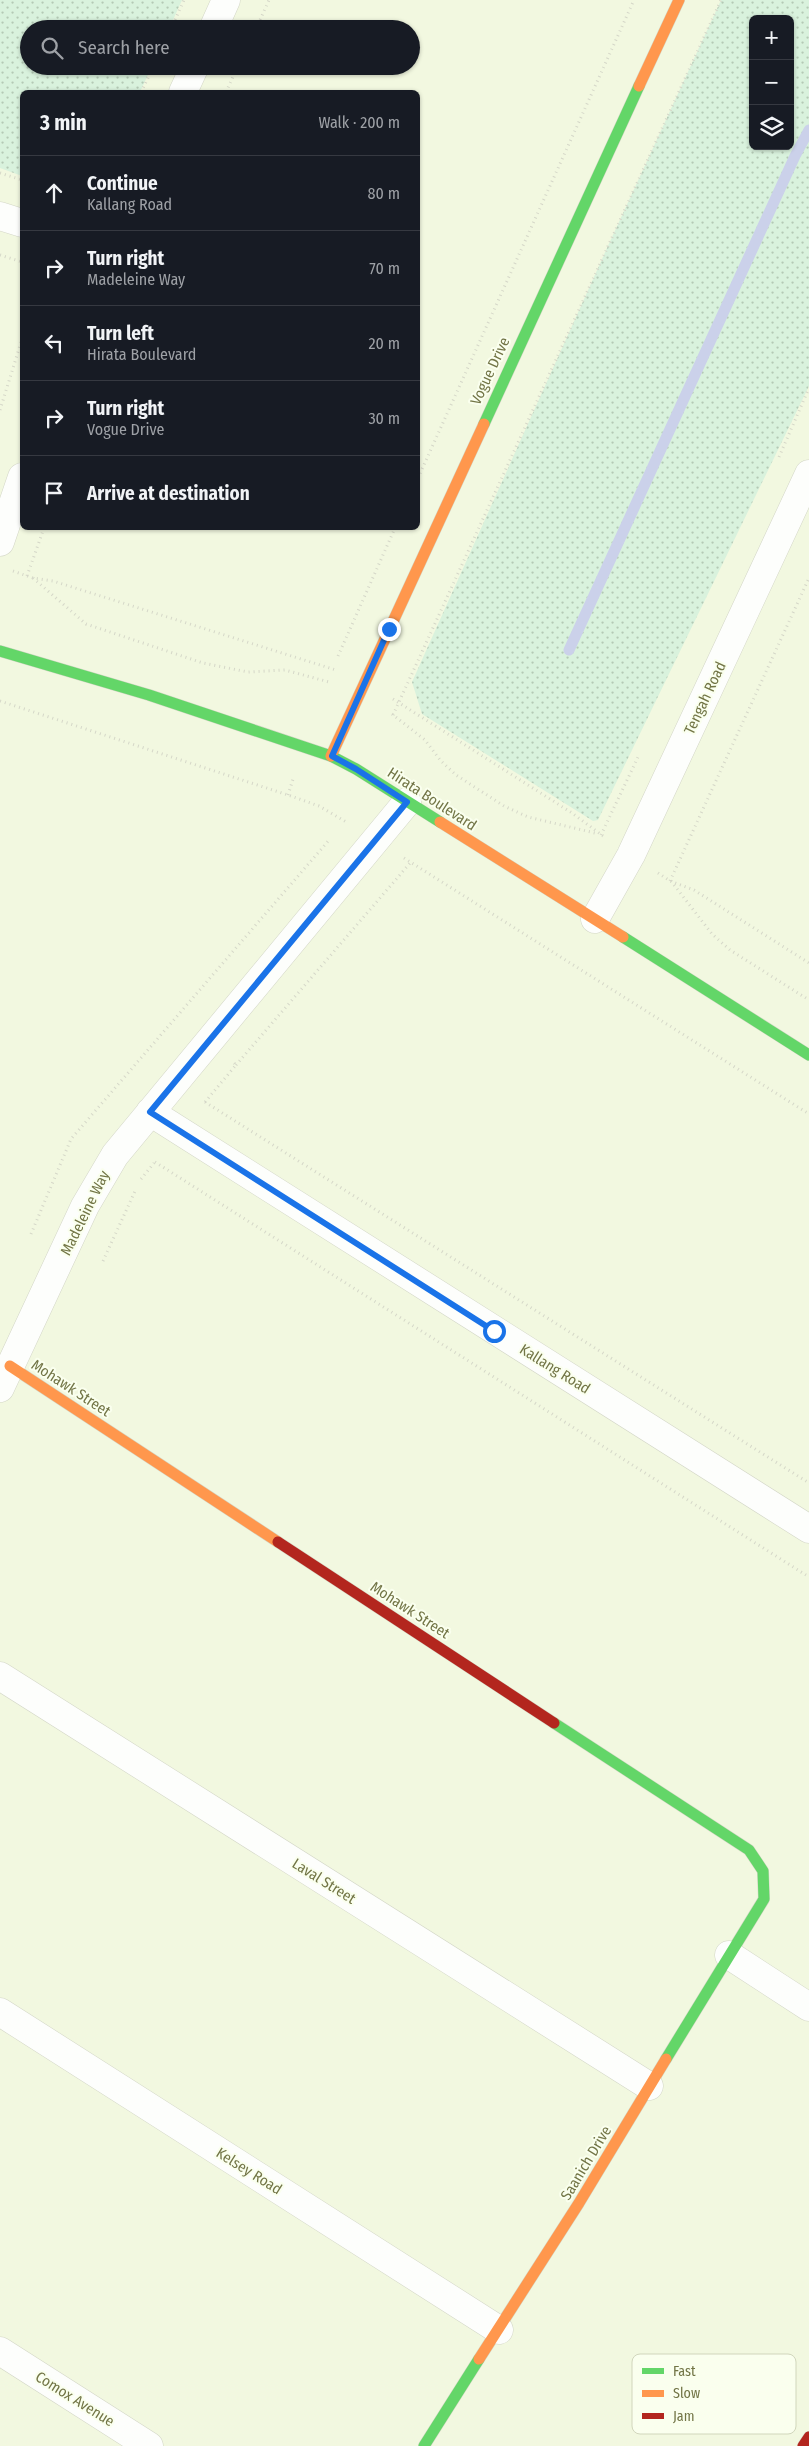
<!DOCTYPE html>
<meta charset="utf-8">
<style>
:root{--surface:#171b24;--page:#20242c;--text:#f1f3f6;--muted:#9ea1a6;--line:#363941}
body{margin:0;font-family:"Fira Sans Condensed",sans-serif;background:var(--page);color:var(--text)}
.controls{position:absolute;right:15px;top:15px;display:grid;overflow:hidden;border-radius:8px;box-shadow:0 1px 4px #0004}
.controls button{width:45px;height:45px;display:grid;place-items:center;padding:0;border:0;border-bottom:1px solid var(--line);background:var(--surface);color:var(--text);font:25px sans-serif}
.stop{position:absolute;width:15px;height:15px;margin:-11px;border:4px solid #1a73e8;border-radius:50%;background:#fff}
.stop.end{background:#1a73e8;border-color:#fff;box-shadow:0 1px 5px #0008}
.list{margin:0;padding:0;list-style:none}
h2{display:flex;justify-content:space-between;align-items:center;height:65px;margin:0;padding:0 20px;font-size:21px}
h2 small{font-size:16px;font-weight:400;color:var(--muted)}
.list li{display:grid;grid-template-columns:32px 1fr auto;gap:15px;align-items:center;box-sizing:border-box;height:75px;padding:0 20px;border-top:1px solid var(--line)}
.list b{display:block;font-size:19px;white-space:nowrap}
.list p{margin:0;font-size:16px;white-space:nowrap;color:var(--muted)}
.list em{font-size:16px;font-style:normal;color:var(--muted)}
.icon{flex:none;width:28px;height:28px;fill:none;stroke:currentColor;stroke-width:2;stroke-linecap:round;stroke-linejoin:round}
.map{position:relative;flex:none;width:809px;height:2446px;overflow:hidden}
.search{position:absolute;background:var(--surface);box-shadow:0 1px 4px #0004;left:20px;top:20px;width:400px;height:55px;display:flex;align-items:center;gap:12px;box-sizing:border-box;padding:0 18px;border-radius:28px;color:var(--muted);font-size:19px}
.panel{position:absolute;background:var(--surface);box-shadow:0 1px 4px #0004;left:20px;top:90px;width:400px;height:440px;border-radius:8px}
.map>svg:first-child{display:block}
.residential{fill:#f2f8e0;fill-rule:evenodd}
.park{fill:url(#park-dots);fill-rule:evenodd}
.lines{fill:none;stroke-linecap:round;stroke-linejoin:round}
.stream{stroke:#cbd1ea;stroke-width:11}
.street-casing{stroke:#d3d6c7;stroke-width:29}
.fast-casing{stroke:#d4d6c6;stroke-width:12}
.slow-casing{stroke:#d4d6c6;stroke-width:12}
.jam-casing{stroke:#d4d6c6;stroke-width:12}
.path{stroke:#d5d7c8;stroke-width:3;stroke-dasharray:1 4;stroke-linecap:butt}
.street{stroke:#fdfefc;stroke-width:28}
.fast{stroke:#63d668;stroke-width:11}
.slow{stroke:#ff974d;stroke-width:11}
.jam{stroke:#b3261e;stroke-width:11}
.route{stroke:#1a73e8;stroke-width:6}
.labels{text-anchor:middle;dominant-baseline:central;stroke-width:4;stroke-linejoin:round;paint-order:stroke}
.street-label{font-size:15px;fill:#727546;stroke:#faffee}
.key{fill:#faffee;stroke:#d1d6bc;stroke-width:1}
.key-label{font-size:14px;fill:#727546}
</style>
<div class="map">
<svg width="809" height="2446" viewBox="0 0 809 2446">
<defs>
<pattern id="park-dots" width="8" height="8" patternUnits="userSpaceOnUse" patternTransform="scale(1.25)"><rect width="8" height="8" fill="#d9f2dd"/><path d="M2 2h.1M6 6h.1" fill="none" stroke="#b4c9b5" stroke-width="1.8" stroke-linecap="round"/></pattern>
</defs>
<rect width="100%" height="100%" fill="#f4f8ec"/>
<path class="residential" d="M0,0H809V2446H0ZM753,19H790V146H753ZM29,29H411V66H29ZM22,92H418V528H22Z"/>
<path class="park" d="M0,0H182L169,29H29V66H152L140,92H22V176L0,168Z
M721,0H809V386L598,820L593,821L422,714L412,682L607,248ZM753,19H790V146H753Z"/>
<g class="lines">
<path class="stream" d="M569,650L795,156L809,130"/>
<g class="street-casing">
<path id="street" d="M213,29L226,0
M183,92L195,66
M0,216L22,223
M0,542L22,477
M595,919L631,855L809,474
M150,1112L809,1529
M0,1388L85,1206L115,1155L407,802
M0,1676L649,2086
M729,1955L809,2007
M0,2012L499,2330
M0,2351L149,2446"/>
</g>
<g class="fast-casing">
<path id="fast" d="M484,424L639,86
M0,651L149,695L331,756L356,769L440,822
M623,937L809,1055
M554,1723L749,1850L763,1871L764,1899L666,2059
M424,2446L479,2359"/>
</g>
<g class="slow-casing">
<path id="slow" d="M639,86L679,0
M331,756L484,424
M440,822L623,937
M10,1366L278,1542
M479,2359L579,2203L666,2059"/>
</g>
<g class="jam-casing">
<path id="jam" d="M278,1542L554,1723
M803,2446L809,2437"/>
</g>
<path class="path" d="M171,29L184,0
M256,29L269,0
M141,92L154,66
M226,92L238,66
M0,173L22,180
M0,255L22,262
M0,410L22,339
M779,457L809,388
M418,478L634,0
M13,571L33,578L53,581L336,670
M27,576L44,528
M33,578L86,624L203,663L248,672L285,670L329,682
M338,656L395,528
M393,699L572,813L603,836
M0,701L288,795L319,806L348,823
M392,714L425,740L441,761L456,775L504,806L528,817L595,833
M393,715L721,0
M288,795L294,776
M601,835L638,757
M404,858L809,1114
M658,873L670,881L694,890L809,963
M670,881L809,578
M671,881L712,934L730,950L809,1000
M236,1065L411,862
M205,1102L809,1483
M205,1102L236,1065L233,1062
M155,1162L809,1577
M141,1179L154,1163
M31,1234L71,1139L330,839
M103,1261L136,1189"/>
<use href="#street" class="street"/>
<use href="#fast" class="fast"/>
<use href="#slow" class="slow"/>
<use href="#jam" class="jam"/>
</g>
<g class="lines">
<path class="route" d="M389,629L332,756L356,769L407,802L150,1112L494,1331"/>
</g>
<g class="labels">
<g class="street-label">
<text transform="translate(490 371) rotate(-65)">Vogue Drive</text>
<text transform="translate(705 698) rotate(-65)">Tengah Road</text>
<text transform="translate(432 799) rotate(33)">Hirata Boulevard</text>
<text transform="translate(85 1213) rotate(-64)">Madeleine Way</text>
<text transform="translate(555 1369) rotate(32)">Kallang Road</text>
<text transform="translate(71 1388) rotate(33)">Mohawk Street</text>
<text transform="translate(410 1610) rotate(33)">Mohawk Street</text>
<text transform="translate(324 1881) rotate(32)">Laval Street</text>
<text transform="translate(586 2163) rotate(-59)">Saanich Drive</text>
<text transform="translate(249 2171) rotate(32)">Kelsey Road</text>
<text transform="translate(75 2399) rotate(32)">Comox Avenue</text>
</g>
</g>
<rect x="632" y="2354" width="164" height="80" rx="8" class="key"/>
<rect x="642" y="2368" width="22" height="6" fill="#63d668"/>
<rect x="642" y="2390" width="22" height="7" fill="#ff974d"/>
<rect x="642" y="2413" width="22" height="6" fill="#b3261e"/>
<g class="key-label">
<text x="673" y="2376">Fast</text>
<text x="673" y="2398">Slow</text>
<text x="673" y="2421">Jam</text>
</g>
</svg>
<div class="controls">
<button>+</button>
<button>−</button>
<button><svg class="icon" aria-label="layers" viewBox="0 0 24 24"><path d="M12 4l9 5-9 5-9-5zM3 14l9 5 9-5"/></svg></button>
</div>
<div class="stop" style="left:494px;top:1331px"></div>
<div class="stop end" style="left:389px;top:629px"></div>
<div class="search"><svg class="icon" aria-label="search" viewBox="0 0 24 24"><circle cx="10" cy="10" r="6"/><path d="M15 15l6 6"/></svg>Search here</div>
<section class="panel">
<h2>3 min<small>Walk · 200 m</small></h2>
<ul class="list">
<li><svg class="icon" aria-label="ahead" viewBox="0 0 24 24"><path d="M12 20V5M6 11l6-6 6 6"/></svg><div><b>Continue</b><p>Kallang Road</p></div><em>80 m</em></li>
<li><svg class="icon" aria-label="right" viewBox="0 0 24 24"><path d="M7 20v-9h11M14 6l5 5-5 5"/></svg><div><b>Turn right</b><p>Madeleine Way</p></div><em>70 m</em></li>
<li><svg class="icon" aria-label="left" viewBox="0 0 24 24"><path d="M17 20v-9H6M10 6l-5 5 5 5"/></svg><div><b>Turn left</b><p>Hirata Boulevard</p></div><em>20 m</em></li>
<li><svg class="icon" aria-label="right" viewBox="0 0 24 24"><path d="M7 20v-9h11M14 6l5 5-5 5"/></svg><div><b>Turn right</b><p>Vogue Drive</p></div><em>30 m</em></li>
<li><svg class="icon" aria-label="arrive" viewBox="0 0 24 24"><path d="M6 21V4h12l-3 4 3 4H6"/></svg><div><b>Arrive at destination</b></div></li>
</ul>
</section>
</div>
